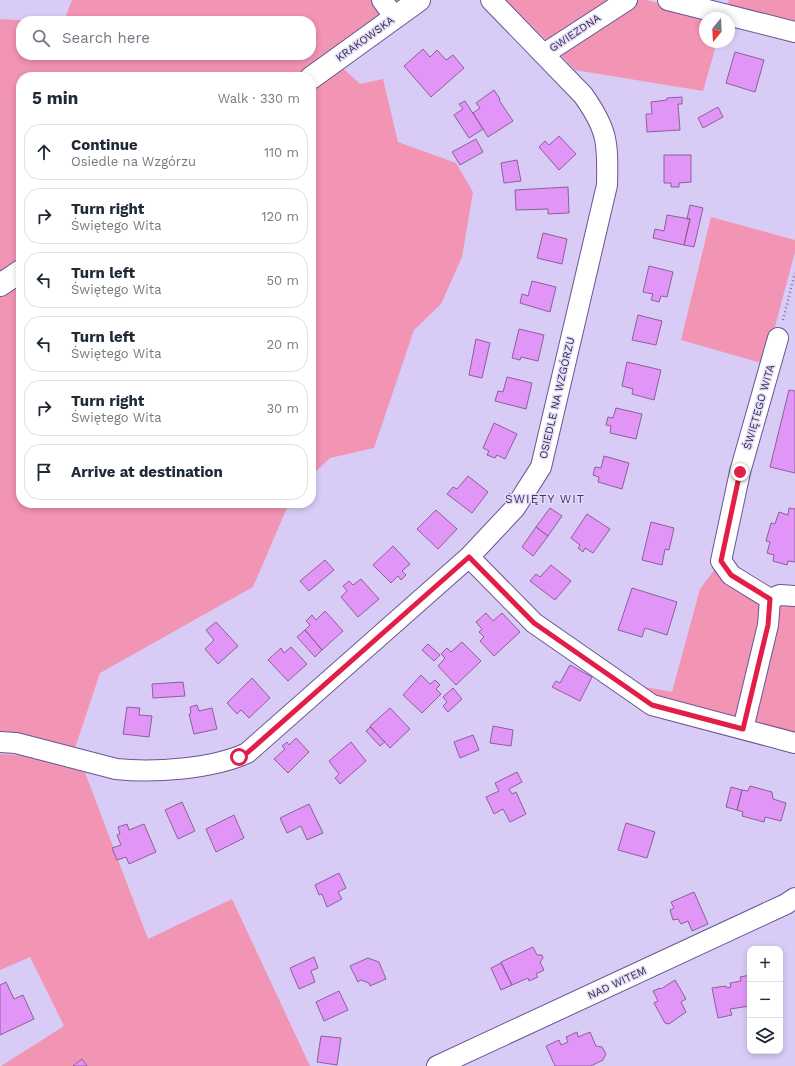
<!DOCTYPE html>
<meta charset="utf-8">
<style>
:root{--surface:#fff;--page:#f2f2f3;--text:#1f2937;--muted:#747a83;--line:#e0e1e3}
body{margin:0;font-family:"Work Sans",sans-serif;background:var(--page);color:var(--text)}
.controls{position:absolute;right:12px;bottom:12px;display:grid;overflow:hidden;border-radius:8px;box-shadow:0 2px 6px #0003}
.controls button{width:36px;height:36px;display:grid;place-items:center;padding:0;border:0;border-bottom:1px solid var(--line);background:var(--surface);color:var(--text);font:20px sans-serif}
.compass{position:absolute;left:699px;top:12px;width:36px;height:36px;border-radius:50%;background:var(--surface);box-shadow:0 2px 6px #0003;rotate:198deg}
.stop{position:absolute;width:12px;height:12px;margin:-9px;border:3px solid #e11d48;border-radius:50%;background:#fff}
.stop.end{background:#e11d48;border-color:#fff;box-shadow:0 1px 4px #0008}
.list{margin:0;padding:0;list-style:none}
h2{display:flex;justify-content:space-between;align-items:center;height:52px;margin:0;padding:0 16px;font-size:17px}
h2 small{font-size:13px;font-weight:400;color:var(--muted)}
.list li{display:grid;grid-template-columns:26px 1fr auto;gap:12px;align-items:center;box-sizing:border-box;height:56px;margin:0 8px 8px;padding:0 8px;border:1px solid var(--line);border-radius:16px}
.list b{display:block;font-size:15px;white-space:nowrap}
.list p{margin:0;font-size:13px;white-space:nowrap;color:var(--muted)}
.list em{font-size:13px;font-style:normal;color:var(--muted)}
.icon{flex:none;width:22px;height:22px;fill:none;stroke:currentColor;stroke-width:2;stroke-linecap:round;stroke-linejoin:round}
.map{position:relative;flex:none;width:795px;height:1066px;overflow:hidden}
.search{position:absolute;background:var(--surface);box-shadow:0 2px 6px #0003;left:16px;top:16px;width:300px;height:44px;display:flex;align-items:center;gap:10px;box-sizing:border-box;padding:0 14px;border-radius:16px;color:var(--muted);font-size:15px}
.panel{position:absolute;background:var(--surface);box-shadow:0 2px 6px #0003;left:16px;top:72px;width:300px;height:436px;border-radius:16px}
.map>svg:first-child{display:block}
.green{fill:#f294b4}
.building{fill:#e195f7;stroke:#8c6099}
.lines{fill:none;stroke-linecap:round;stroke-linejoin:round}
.minor-casing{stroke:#6a5593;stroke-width:22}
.secondary-casing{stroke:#6a5593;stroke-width:24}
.path{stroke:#83789a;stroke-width:2.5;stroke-dasharray:1 3;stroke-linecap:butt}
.minor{stroke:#fff;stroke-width:20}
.secondary{stroke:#fff;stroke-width:22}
.route{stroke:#e11d48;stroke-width:5}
.labels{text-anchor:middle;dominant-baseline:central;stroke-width:3;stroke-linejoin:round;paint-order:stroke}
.street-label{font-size:11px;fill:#352c47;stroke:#e3dcf8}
.neighbourhood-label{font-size:12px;letter-spacing:1px;fill:#45306a;stroke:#e3dcf8}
</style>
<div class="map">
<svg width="795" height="1066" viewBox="0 0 795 1066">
<rect width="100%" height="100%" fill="#d8ccf6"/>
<path class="green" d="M72,0H413L308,77H21V503H289L253,587L100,673L74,751L0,737V19L32,21H21V55H311V21H64Z
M506,0H613L552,40H546Z
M636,0H646L719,18H705V42H717L703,91L575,70L558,52Z
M729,0H795V28L726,9Z
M335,61L360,84L383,79L398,142L456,163L473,192L462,257L441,304L414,330L374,448L330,458L311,476V77Z
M711,217L795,240V252L765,364L681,340Z
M721,561L731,575L795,596V743L652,705L619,682L672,692L700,589Z
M0,754L80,759L148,939L232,899L310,1066H1L64,1026L30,957L0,970Z"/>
<path class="building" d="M423,49L430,57L437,50L446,60L453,55L464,68L431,97L404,66Z
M735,52L764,60L755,92L726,83Z
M494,90L500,99L499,100L513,121L488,137L473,113L480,108L476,103Z
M682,97V104H678L680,130L647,132L646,114H652L651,102L667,100V98Z
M465,101L483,129L469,138L454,115L463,109L459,104Z
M718,107L723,117L703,128L698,118Z
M559,136L576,154L559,170L539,147L545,141L549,145Z
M476,139L483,152L460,165L452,152Z
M664,155H691V182L679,183V187H671V183H664Z
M517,160L521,181L504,183L501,163Z
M568,187L569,213L548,214V209L516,210L515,190Z
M690,205L703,208L694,247L684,245L690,219H687Z
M667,215L690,219L684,245L653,238L655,229L664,231Z
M543,233L567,239L562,264L537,258Z
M649,266L673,272L667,297L661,296L659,302L651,300L653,294L643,292Z
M532,281L556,287L550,312L520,303L522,294L528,296Z
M638,315L662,321L656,345L632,340Z
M519,329L544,335L538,361L521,357L520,360L512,358Z
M476,339L490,343L482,378L469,375Z
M627,362L661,370L654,400L632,394L633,389L622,386Z
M507,377L532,383L526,409L495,401L498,391L503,392Z
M789,390L795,391V473L770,467Z
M616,408L642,414L636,439L610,433L611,426L606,425L608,417L613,418Z
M494,423L517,434L505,459L497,455L495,458L487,455L489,451L483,448Z
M604,456L629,463L622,489L598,482L599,477L593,475L595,467L601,468Z
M468,476L488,492L472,513L447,494L453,487L457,489Z
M550,508L562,516L548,536L536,527Z
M789,508L795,509V562L788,561L787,565L773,561L774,555L767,553L770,542L766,541L771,523L775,524L779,512L788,515Z
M436,510L457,529L438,549L417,529Z
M587,514L610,529L593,553L585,548L583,552L578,548L580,545L571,538Z
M651,522L674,528L669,550L665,549L662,565L642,560Z
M536,527L548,536L533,556L522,547Z
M393,546L410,564L402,571L406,575L401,580L398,576L391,583L373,565Z
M325,560L334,570L309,591L300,581Z
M551,565L571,581L555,600L530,581L536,574L540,577Z
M361,579L379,599L358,617L341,597L347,591L343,586L349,581L353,585Z
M632,588L677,602L667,635L645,628L642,637L618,630Z
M325,611L343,631L322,650L305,630L310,625L306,621L312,615L316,620Z
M486,613L493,621L502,613L520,632L494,656L480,641L484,637L479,632L482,629L476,622Z
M216,622L238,646L218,664L205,649L214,640L206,630Z
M305,630L322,650L315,657L297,637Z
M462,642L481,661L456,685L438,666L445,658L441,654L447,648L451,652Z
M428,644L440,655L434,661L422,650Z
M291,647L307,664L288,681L268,660L281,648L284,653Z
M570,665L592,677L580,701L552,687L556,681L560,683Z
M421,675L430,684L435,680L440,685L436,689L441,694L422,713L403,695Z
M252,678L270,698L249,718L241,710L237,714L227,703Z
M183,682L185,696L153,698L152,684Z
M453,688L462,699L448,712L443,706L447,702L443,697Z
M197,705L199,711L212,708L217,729L194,734L189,714L191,713L190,707Z
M127,707L140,708L139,715L152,716L149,737L123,734Z
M390,708L410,729L390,748L370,726Z
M493,726L513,730L511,746L490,743Z
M370,727L385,742L380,746L366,731Z
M473,735L479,750L460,758L454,742Z
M296,738L309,752L288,773L274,759L285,749L282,746L287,742L289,745Z
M351,742L366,761L340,784L335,778L339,774L329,761Z
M517,772L522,782L509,789L512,794L516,792L526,814L510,822L503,809L494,814L486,797L499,791L495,783Z
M750,786L772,792L773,799L786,803L781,821L765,817L764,822L742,816L743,812L737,810L742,790L748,791Z
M731,787L742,790L737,810L726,807Z
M182,802L195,831L178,839L165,810Z
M309,804L323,833L307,840L301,826L287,833L280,818Z
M234,815L244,838L216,852L206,829Z
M626,823L655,832L647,858L618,850Z
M127,824L129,830L144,824L156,852L129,864L126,857L117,860L112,848L121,845L117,835L120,834L118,827Z
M339,873L346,888L338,892L342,899L327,907L322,894L319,895L315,885Z
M694,892L708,924L692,931L688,921L681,924L678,919L673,920L670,910L674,908L671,902Z
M533,947L537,955H542L543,958L540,962L544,970L536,974L538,977L529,981L528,978L512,985L501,962Z
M314,957L318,968L311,971L315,982L299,989L290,968Z
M368,958L379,962L386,979L370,986L369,983L361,980L358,982L350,966Z
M501,963L512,985L501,990L491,968Z
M750,975V1006L730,1009L732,1015L718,1018L712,988L726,986L727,988L731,987L730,983L741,981L740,977Z
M675,980L686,999L681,1002L686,1012L669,1024L665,1023L654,1003L658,1001L653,991L660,988L661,989Z
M6,982L14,999L23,995L34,1019L0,1035V985Z
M339,991L348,1010L324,1021L316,1002Z
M577,1032L578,1037L590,1032L596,1046L602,1047L606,1054L603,1060L591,1066H555L546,1046L559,1040L561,1045L568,1042L566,1037Z
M321,1036L341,1038L337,1065L317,1062Z
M82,1059L87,1066H73Z"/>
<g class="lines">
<g class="minor-casing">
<path id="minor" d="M382,0L395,18
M668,0L795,32
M544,54L627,0
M469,557L534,623L652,705L795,743
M770,599L780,595L795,596
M743,729L768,625L770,599L731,575L721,561L740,472L778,338
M0,742L16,743L116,769C154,773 212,769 247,753L469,557L515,508L541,467L607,185C608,143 608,130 583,95L491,0
M437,1066L786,904L795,898"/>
</g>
<g class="secondary-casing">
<path id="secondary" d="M311,78L419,0
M0,285L21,271"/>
</g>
<path class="path" d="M783,320L795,273"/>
<use href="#minor" class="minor"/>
<use href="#secondary" class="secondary"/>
</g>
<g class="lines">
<path class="route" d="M239,757L247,753L469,557L534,623L652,705L743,729L768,625L770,599L731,575L721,561L740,472"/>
</g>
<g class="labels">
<g class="street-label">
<text transform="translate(575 33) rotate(-34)">GWIEZDNA</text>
<text transform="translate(365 39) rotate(-36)">KRAKOWSKA</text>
<text transform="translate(557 398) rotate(-77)">OSIEDLE NA WZGÓRZU</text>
<text transform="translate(759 407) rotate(-74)">ŚWIĘTEGO WITA</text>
<text transform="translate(617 983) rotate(-25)">NAD WITEM</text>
</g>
<g class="neighbourhood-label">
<text x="545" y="499">ŚWIĘTY WIT</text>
</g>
</g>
</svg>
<div class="controls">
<button>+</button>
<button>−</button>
<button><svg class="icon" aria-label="layers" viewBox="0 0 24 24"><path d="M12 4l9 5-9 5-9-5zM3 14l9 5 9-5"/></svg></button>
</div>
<svg class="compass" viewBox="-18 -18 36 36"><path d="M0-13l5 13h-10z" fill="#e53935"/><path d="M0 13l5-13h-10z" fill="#747a83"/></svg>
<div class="stop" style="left:239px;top:757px"></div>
<div class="stop end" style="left:740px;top:472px"></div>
<div class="search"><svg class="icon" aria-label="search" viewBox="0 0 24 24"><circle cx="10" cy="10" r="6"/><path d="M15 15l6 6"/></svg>Search here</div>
<section class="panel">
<h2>5 min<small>Walk · 330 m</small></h2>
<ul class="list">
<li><svg class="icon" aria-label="ahead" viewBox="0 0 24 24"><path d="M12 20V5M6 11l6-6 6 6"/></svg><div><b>Continue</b><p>Osiedle na Wzgórzu</p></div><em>110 m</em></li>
<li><svg class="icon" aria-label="right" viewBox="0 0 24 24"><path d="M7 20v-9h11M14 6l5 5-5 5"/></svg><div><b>Turn right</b><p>Świętego Wita</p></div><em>120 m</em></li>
<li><svg class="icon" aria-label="left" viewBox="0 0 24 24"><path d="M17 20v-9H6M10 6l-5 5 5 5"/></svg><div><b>Turn left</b><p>Świętego Wita</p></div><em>50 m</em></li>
<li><svg class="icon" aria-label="left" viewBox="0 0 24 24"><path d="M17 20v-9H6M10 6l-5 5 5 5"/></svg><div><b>Turn left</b><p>Świętego Wita</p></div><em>20 m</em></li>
<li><svg class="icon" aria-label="right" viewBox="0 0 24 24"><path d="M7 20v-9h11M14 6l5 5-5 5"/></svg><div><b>Turn right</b><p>Świętego Wita</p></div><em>30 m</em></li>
<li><svg class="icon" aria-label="arrive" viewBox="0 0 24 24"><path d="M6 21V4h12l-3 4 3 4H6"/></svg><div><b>Arrive at destination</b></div></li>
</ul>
</section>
</div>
